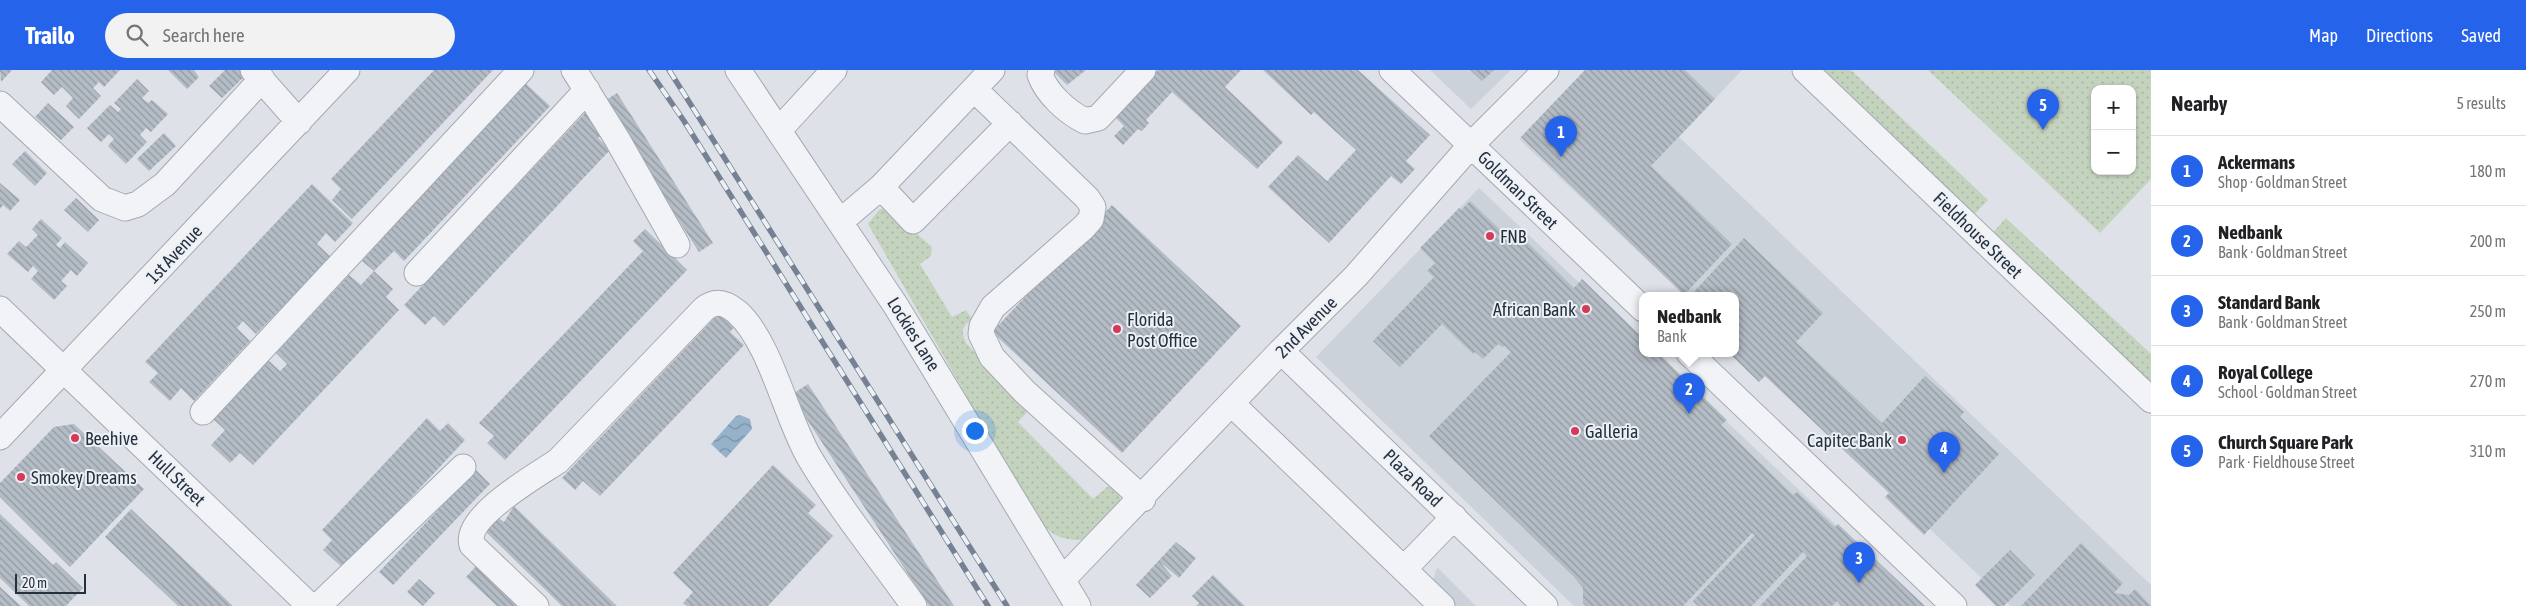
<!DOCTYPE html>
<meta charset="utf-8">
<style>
:root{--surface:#fff;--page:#f2f2f2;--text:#202124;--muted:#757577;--line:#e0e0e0;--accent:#2563eb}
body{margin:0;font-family:"Asap Condensed",sans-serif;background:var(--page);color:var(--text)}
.controls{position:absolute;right:15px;top:15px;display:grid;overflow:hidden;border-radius:10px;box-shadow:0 1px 4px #0004}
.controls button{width:45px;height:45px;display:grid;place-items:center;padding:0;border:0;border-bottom:1px solid var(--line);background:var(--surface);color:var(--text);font:25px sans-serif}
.scale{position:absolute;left:15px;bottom:12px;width:71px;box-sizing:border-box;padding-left:5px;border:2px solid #263140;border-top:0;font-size:14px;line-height:18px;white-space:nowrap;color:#263140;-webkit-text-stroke:4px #edf1f6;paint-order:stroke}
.you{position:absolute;left:974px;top:360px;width:18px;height:18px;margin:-12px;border:4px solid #fff;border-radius:50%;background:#1a73e8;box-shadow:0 0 0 8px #1a73e833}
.badge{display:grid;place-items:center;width:32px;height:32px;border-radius:50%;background:var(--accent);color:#fff;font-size:16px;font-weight:700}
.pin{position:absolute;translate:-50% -41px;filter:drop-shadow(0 1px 2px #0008)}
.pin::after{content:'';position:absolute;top:26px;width:18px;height:15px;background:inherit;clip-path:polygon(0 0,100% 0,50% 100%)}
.popup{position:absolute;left:1639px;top:222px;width:100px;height:65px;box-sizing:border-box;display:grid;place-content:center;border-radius:10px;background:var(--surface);filter:drop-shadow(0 1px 4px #0005);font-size:16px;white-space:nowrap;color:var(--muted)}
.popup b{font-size:19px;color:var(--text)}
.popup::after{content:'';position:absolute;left:50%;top:100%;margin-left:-10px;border:10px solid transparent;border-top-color:var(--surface)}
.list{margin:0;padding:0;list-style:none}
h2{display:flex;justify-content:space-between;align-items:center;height:65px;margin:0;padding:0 20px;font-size:21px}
h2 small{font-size:16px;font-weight:400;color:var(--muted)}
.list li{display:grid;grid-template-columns:32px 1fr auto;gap:15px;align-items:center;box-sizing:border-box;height:70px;padding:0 20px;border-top:1px solid var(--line)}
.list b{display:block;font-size:19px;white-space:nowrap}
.list p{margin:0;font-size:16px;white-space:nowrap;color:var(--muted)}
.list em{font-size:16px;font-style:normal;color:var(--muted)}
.icon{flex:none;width:28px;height:28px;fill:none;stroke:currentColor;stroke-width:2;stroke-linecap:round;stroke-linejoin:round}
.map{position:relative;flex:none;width:2151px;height:536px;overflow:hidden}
header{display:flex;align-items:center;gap:30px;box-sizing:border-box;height:70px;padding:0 25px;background:var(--accent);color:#fff}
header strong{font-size:24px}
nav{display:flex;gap:28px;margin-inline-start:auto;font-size:18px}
.search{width:350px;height:45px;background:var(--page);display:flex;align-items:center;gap:12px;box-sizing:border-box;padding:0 18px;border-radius:28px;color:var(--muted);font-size:19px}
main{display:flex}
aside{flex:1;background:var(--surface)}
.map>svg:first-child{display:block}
.built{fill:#cbd2da}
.grass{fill:url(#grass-dots);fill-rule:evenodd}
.water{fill:url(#water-waves)}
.building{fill:url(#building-back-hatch)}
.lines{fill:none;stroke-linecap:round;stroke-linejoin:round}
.minor-casing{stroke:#a3a9b2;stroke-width:27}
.minor{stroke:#f1f3f6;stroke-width:25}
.rail-casing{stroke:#768293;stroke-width:5.5}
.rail{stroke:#edf1f6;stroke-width:4;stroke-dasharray:11;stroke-linecap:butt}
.poi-dot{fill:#d63a59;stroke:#edf1f6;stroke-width:2}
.labels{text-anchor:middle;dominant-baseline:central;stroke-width:4;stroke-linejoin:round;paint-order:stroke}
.street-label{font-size:18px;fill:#263140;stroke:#edf1f6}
.poi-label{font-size:18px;fill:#263140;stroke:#edf1f6;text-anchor:start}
</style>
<header>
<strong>Trailo</strong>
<div class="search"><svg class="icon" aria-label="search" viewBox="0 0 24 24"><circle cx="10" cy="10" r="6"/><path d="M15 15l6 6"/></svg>Search here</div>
<nav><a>Map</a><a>Directions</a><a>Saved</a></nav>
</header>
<main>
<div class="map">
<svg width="2151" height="536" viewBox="0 0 2151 536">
<defs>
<pattern id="grass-dots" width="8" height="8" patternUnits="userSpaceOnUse" patternTransform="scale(1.25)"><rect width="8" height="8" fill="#c4d3be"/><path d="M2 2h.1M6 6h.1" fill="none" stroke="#a8b6a4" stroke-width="1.8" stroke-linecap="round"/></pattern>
<pattern id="water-waves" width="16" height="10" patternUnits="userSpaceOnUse" patternTransform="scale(1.25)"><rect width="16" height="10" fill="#96b2cb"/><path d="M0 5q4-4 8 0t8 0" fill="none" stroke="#7a91a6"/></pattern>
<pattern id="building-back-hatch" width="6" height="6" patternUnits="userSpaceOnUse" patternTransform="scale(1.25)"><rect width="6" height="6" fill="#b4bcc5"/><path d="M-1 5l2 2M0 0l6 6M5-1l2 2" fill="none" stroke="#9299a1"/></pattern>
</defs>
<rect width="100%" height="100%" fill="#dee2e8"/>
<path class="built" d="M1430,0H1511L1471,39Z
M1585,0H1742L1679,67L2151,515V536H2011L1735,274V225H1684L1519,69Z
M1479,118L1643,273V283H1654L1922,536H1574L1316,287Z
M1437,497L1476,536H1425Z"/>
<path class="grass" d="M1816,0H1851L1988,130L1971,148Z
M1928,0H2151V109L2100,163ZM2095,19H2132V101H2095Z
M886,137L932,177L931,186L920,194L952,247L966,240L972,249C961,258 961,261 966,273L1029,340L1018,352L1093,429L1107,417L1117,418L1121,431L1115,441L1082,470C1055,470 1051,463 1034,444L868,154L879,140Z
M2006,148L2151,284V318L1990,166Z"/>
<path class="water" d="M740,345L750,349L752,359L726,388L711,374L736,346Z"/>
<path class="building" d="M0,0H12L1,12Z
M52,0H120L104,17L99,12L93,18L101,26L79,49L66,36L73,28L62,17L54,25L41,12Z
M168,0H194L199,7L187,19Z
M225,0H241L246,5L222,28L209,16Z
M434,0H493L352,149L332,130L341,119L331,109Z
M1052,0H1086L1067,15Z
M1158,0H1241L1225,17L1283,72L1257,99L1172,22L1146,50L1149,53L1142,61L1138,59L1123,75L1114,66L1124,56L1114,46Z
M1263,0H1358L1430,65L1406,91L1415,99L1401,114L1391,106L1329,173L1268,117L1298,85L1327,111L1356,80L1314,42L1311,45Z
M1470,0H1494L1482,11Z
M1585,0H1685L1715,29L1651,96L1732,174L1684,225L1521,67Z
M137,9L149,21L142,28L148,33L152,30L168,44L151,62L146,58L140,65L147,72L126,94L108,76L114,69L109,64L101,72L87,58L110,35L118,42L121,39L114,33Z
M524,12L550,36L404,191L394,181L374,201L362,191L380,171L376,168Z
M617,23L713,173L699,182L603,32Z
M48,33L74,57L61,70L35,47Z
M585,43L605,61L598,68L610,80L444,256L434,246L425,255L404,235Z
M164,63L176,76L149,101L137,89Z
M25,81L47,103L35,116L12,94Z
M0,113L20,130L10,141L3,135L0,139Z
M312,114L353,153L335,172L326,163L317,174L331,187L256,264L243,251L237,258L250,271L194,331L181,318L170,331L149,312L158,303L145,292Z
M76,128L99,150L88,162L64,140Z
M1470,131L1510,169L1517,162L1574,218L1582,209L1643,268V283H1658L1727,350L1721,355L1793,425L1797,422L1835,457L1838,454L1925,536H1841L1837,531L1832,536H1760L1807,486L1803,482L1752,536H1698L1693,531L1755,465L1752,463L1683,536H1586L1583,533V518L1574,507L1429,366L1511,282L1505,276L1502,277L1498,274L1483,289L1475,282L1473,284L1442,254L1400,297L1373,271L1434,207L1427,201L1435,193L1420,178L1459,138L1461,140Z
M1112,135L1241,256L1122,383L992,262Z
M41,149L62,168L56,175L60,178L65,172L88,193L77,206L71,200L61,211L67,216L54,230L31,209L38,201L33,196L28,202L7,184L19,171L26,177L38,165L32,159Z
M645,159L687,200L505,390L487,373L494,366L479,353L643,181L633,171Z
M1744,168L1823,243L1796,272L1882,353L1925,306L1964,342L1960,347L1999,384L1924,465L1885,427L1889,423L1765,306L1759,312L1729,283H1735V225H1691Z
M374,201L393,219L386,227L399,240L253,395L240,383L230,393L211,375L225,360L213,349L268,290L280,301L287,294L276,283L349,205L361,215Z
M721,241L736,255L730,262L744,275L600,426L583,411L575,420L562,408Z
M808,314L954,536H929L791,325Z
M427,348L440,361L448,353L465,370L344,499L323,480L332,470L322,460Z
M74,354L144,419L70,497L0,427V413L54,357Z
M773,395L816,435L808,443L833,466L768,536H687L683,533L693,522L673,503Z
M476,400L490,414L393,515L379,502Z
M514,436L617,536H562L484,460L497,447L504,452Z
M131,439L233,536H178L105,467Z
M0,444L53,495L56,492L83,518L66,536H29L0,508Z
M1176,472L1196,488L1179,508L1160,492L1172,506L1150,528L1136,515Z
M2081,473L2123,513L2114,523L2129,525L2135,519L2151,536H2021Z
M2010,480L2035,505L2004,536H1996L1975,515Z
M479,493L524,536H497L466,507Z
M1213,505L1245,536H1196L1199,533L1192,526Z
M419,509L435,523L423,536L407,522Z
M0,517L21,536H0Z"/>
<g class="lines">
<g class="minor-casing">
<path id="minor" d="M253,0L299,52
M574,0L617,69L677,175
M738,0L896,236L1078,536
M1042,0L1040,5C1047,24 1067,42 1085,51L1098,48L1143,0
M1392,0L1643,239
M1805,0L2151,330
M974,19L1087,128L1093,137L1091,149L1084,157L993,237L982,256L981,264L992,287L1025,322L1143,429
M0,34L102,129L125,138L138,134L165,114L262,9
M779,60L834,0
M881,117L992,0
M841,151L881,117L913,151L1010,53
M417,203L587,20
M0,239L310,536
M1281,281L1545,536
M1689,283L1954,536
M1232,334L1442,536
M203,342L521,0
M0,367L347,0
M1404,499L1454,447
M1062,510L1281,281L1356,206L1471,75L1546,0
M318,536L463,397
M536,536L472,475C463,447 537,405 558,391L704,239C715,230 725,232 737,242C770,271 786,347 809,387C840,439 879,487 914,536"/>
</g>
<use href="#minor" class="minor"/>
<g class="rail-casing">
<path id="rail" d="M649,0L684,51L988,536
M669,0L1007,536"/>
</g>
<use href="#rail" class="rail"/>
</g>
<g class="poi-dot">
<circle cx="1490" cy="166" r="5"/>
<circle cx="1586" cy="239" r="5"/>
<circle cx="1117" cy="259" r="5"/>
<circle cx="1575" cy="361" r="5"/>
<circle cx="75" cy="368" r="5"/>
<circle cx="1902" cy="370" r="5"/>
<circle cx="21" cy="407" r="5"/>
</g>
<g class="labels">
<g class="street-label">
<text transform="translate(1518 120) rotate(44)">Goldman Street</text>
<text transform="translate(1978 165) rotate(44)">Fieldhouse Street</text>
<text transform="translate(174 184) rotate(-47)">1st Avenue</text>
<text transform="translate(1306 257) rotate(-45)">2nd Avenue</text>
<text transform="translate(914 264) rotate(58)">Lockies Lane</text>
<text transform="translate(177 408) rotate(44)">Hull Street</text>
<text transform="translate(1413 408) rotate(44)">Plaza Road</text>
</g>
<g class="poi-label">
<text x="1500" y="166">FNB</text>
<text x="1576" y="239" text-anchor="end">African Bank</text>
<text x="1127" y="249">Florida<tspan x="1127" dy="21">Post Office</tspan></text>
<text x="1585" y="361">Galleria</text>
<text x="85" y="368">Beehive</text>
<text x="1892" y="370" text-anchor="end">Capitec Bank</text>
<text x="31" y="407">Smokey Dreams</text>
</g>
</g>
</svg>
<div class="controls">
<button>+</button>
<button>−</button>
</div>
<div class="scale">20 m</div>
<div class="you"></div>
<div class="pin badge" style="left:1561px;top:87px">1</div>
<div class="pin badge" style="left:1689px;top:344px">2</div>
<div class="popup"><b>Nedbank</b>Bank</div>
<div class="pin badge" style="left:1859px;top:513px">3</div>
<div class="pin badge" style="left:1944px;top:403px">4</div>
<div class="pin badge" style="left:2043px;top:60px">5</div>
</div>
<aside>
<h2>Nearby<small>5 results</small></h2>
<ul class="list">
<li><span class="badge">1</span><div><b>Ackermans</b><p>Shop · Goldman Street</p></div><em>180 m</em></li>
<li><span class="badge">2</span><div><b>Nedbank</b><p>Bank · Goldman Street</p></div><em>200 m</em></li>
<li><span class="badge">3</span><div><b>Standard Bank</b><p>Bank · Goldman Street</p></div><em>250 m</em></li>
<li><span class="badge">4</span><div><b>Royal College</b><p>School · Goldman Street</p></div><em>270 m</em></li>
<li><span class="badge">5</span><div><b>Church Square Park</b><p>Park · Fieldhouse Street</p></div><em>310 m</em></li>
</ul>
</aside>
</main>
